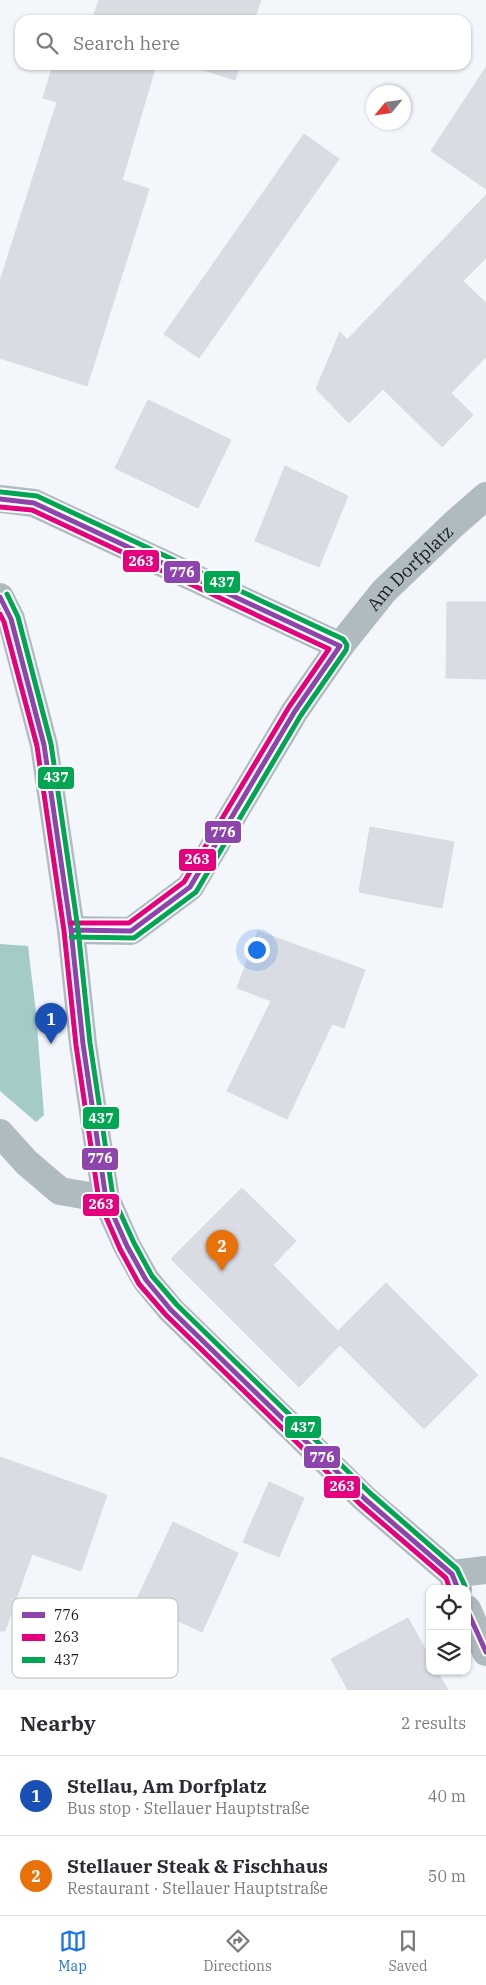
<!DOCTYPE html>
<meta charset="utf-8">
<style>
:root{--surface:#fff;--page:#f7f7f7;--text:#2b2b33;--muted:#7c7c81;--line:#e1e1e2;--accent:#1a73e8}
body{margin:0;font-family:"IBM Plex Serif",serif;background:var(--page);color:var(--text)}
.controls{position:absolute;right:15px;bottom:15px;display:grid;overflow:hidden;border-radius:10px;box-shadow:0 1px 4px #0004}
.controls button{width:45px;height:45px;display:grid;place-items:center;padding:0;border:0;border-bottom:1px solid var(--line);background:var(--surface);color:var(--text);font:25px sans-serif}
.compass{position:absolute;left:366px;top:85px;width:45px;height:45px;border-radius:50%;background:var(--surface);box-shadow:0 1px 4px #0004;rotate:241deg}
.you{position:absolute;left:256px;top:949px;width:18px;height:18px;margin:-12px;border:4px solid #fff;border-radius:50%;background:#1a73e8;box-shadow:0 0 0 8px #1a73e833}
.badge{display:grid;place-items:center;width:32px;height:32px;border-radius:50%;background:var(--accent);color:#fff;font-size:16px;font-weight:700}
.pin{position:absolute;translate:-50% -41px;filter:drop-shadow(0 1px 2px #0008)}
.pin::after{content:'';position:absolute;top:26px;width:18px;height:15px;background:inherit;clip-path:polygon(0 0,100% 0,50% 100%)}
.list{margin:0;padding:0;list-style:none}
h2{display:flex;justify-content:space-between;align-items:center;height:65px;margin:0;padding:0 20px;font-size:21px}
h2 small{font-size:16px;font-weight:400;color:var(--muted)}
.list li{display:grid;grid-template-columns:32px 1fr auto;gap:15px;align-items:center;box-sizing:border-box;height:80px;padding:0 20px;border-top:1px solid var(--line)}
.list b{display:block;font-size:19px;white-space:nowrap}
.list p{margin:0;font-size:16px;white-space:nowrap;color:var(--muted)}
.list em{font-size:16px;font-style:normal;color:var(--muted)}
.icon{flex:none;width:28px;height:28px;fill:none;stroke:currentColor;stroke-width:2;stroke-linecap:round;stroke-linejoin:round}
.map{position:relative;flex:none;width:486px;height:1690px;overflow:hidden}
.search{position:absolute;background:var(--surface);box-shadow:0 1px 4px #0004;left:15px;right:15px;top:15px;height:55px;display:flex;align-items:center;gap:12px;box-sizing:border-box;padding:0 18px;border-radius:15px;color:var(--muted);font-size:19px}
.sheet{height:225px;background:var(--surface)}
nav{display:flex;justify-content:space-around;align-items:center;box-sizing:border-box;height:70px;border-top:1px solid var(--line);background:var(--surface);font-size:14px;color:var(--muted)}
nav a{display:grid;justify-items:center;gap:2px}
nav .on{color:var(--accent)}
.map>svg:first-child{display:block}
.water{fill:#a5cbc8}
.building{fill:#dadce3;stroke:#dadbdf}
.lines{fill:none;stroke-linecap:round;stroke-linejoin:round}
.minor{stroke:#b0bbc0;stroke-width:28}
.tertiary{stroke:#b0bbc0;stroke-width:28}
.bus-1-casing{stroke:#fff;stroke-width:9}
.bus-2-casing{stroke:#fff;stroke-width:9}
.bus-3-casing{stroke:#fff;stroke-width:9}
.bus-1{stroke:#8e44ad;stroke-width:5}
.bus-2{stroke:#e5007d;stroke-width:5}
.bus-3{stroke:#00a651;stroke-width:5}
.labels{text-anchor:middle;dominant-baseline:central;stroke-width:5;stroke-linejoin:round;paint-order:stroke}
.street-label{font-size:18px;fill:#171b1f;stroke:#fff}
.key{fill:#fff;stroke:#b9bbbc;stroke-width:1}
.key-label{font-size:14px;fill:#171b1f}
.line-badge{stroke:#fff;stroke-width:2}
.badge-label{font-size:14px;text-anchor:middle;font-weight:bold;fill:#fff}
</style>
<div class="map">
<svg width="486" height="1690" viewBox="0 0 486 1690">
<rect width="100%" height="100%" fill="#f3f6fa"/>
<path class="water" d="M0,944L28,946L36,1013L44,1115L36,1122L0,1091Z"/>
<path class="building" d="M99,0H261L254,20H92Z
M53,65H156L122,180L149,189L87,386L0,358V281L57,102L43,98Z
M188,65H240L235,80Z
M486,67V189L431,151Z
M304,134L339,159L199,358L164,334Z
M486,195V258L463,281L486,303V357L451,393L473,415L442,447L383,389L349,423L316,389L340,332L347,340Z
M148,400L231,440L198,508L115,468Z
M285,466L348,496L319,567L255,541Z
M447,602H486V679L446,678Z
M370,827L454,842L442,908L359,892Z
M258,931L365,970L344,1028L332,1024L287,1119L227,1091L271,1001L237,988Z
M242,1188L296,1241L273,1265L338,1331L386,1283L478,1375L424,1429L340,1345L299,1387L171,1259Z
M0,1457L107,1495L81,1571L32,1554L5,1631H0Z
M269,1482L304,1498L279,1557L243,1542Z
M173,1522L238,1553L202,1632L136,1601Z
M408,1618L430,1658V1671H437L448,1690H348L331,1659Z"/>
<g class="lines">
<g class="minor">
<path d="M0,499L34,503L340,646L295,711L190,887L131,931L71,930"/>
<path id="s1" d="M340,646L384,591L454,524L486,496"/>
<path d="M0,1133L26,1162L60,1191L106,1199"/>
<path d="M452,1574L486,1570"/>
</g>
<path class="tertiary" d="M0,597L11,619L44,745L71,930L83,1044L106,1199L127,1246L146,1280L171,1310L365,1499L452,1574L458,1589
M467,1609L486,1652"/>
<g class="bus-1-casing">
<path id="bus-1" d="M0,499L34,503L340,646L295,711L190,887L131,931L71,930
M0,597L11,619L44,745L71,930L83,1044L106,1199L127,1246L146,1280L171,1310L365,1499L452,1574L458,1589
M467,1610L486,1652"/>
</g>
<g class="bus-2-casing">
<path id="bus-2" d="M0,507L32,510L329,649L289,707L184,882L129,923H71
M0,614L4,622L37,746L64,931L76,1045L99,1201L120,1249L139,1284L166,1315L360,1504L446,1578L450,1589"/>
</g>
<g class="bus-3-casing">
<path id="bus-3" d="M1,492L37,496L343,639L347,645L346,650L301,715L196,892L134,938L71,937
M7,594L18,617L51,744L78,929L90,1043L113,1197L134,1243L152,1276L177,1305L370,1493L457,1569L465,1586"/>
</g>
<use href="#bus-1" class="bus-1"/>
<use href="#bus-2" class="bus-2"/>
<use href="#bus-3" class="bus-3"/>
</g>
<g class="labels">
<g class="street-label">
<text stroke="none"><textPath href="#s1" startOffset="105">Am Dorfplatz</textPath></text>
</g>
</g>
<rect x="12" y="1598" width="166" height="80" rx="8" class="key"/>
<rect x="22" y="1612" width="23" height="6" fill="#8e44ad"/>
<rect x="22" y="1634" width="23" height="7" fill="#e5007d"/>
<rect x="22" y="1657" width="23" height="6" fill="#00a651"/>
<g class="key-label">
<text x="54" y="1620">776</text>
<text x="54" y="1642">263</text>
<text x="54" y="1665">437</text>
</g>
<g class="line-badge">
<rect x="122" y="549" width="38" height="24" rx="5" fill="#e5007d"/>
<rect x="163" y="560" width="38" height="24" rx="5" fill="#8e44ad"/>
<rect x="203" y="570" width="38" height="24" rx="5" fill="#00a651"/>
<rect x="37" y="766" width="38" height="24" rx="5" fill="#00a651"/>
<rect x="204" y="820" width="38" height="24" rx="5" fill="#8e44ad"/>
<rect x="178" y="848" width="39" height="24" rx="5" fill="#e5007d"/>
<rect x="82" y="1106" width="38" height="24" rx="5" fill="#00a651"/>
<rect x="81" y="1147" width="38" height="24" rx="5" fill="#8e44ad"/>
<rect x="82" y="1193" width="38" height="24" rx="5" fill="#e5007d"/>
<rect x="284" y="1415" width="38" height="24" rx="5" fill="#00a651"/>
<rect x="303" y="1445" width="38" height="24" rx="5" fill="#8e44ad"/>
<rect x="323" y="1475" width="38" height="24" rx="5" fill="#e5007d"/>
</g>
<g class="badge-label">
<text x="141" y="566">263</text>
<text x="182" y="577">776</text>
<text x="222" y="587">437</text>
<text x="56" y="782">437</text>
<text x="223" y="837">776</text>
<text x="197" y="864">263</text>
<text x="101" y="1123">437</text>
<text x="100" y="1163">776</text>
<text x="101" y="1209">263</text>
<text x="303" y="1432">437</text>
<text x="322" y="1462">776</text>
<text x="342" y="1491">263</text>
</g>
</svg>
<div class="controls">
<button><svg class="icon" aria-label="locate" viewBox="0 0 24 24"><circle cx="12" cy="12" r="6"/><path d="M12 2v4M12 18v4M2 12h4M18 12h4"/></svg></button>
<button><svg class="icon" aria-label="layers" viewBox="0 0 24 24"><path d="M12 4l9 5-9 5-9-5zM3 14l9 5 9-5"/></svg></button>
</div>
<svg class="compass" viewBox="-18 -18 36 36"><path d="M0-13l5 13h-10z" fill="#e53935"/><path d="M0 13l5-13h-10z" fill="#7c7c81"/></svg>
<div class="you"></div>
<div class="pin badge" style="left:51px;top:1044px;background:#1a4fb4">1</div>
<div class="pin badge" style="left:222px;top:1271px;background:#e8710a">2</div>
<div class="search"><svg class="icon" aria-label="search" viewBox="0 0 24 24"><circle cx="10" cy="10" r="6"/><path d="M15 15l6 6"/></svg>Search here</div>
</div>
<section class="sheet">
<h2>Nearby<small>2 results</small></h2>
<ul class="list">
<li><span class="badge" style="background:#1a4fb4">1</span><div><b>Stellau, Am Dorfplatz</b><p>Bus stop · Stellauer Hauptstraße</p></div><em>40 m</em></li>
<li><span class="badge" style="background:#e8710a">2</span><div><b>Stellauer Steak &amp; Fischhaus</b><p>Restaurant · Stellauer Hauptstraße</p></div><em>50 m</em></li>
</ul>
</section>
<nav>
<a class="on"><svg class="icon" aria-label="map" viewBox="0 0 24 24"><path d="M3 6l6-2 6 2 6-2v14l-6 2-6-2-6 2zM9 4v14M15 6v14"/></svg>Map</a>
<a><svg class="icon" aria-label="directions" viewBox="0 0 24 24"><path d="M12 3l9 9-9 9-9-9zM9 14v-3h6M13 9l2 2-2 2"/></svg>Directions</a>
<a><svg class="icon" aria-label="saved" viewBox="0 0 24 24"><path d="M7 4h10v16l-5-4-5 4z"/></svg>Saved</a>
</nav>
